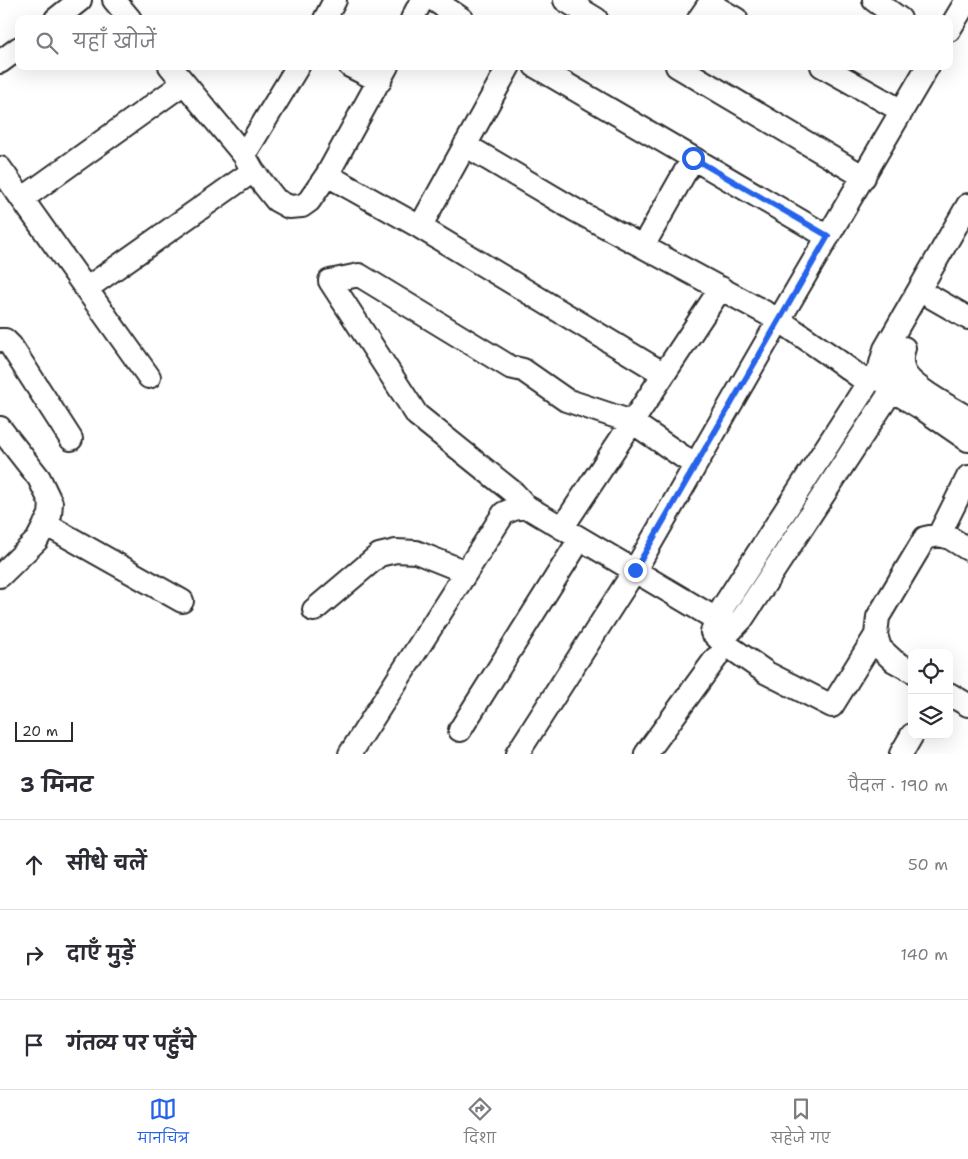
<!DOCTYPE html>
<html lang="hi">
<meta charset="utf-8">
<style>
:root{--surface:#fff;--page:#f7f7f7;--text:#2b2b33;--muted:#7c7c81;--line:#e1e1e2;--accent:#2563eb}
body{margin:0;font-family:"Shantell Sans","Playpen Sans Deva",sans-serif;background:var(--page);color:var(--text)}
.controls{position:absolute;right:15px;bottom:15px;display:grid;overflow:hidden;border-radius:10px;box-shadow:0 5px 20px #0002}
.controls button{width:45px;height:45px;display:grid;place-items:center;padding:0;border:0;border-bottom:1px solid var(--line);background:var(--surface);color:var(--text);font:25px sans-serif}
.scale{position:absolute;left:15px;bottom:12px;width:58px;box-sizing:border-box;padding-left:5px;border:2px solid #2b2b2b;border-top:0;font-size:14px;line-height:18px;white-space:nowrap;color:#2b2b2b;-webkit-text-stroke:4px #fff;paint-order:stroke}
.stop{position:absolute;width:15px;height:15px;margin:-11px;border:4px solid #2563eb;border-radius:50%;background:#fff}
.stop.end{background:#2563eb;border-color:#fff;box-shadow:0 1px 5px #0008}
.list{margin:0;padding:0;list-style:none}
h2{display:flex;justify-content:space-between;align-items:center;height:65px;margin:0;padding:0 20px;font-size:21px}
h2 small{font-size:16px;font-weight:400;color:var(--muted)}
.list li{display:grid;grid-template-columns:32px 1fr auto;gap:15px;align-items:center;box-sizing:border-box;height:90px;padding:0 20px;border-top:1px solid var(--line)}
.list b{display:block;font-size:19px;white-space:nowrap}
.list em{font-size:16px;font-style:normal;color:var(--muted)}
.icon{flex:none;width:28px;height:28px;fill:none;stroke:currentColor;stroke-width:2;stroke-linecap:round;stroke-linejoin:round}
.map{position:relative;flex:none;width:968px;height:754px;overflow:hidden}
.search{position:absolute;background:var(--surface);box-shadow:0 5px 20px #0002;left:15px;right:15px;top:15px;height:55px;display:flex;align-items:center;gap:12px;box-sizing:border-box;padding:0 18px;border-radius:10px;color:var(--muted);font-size:19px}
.sheet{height:335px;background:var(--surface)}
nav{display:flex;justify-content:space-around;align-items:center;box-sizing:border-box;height:70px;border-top:1px solid var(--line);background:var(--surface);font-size:14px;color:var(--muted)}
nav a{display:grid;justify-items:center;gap:2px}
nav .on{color:var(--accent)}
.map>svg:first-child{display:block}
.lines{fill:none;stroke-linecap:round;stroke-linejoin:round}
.minor-casing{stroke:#2b2b2b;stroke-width:26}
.minor{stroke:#fff;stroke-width:22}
.route{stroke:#2563eb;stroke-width:6}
</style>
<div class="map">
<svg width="968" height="754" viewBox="0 0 968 754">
<rect width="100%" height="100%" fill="#fff"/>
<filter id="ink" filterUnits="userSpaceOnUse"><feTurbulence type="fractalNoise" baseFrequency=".02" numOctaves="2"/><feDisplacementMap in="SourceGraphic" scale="10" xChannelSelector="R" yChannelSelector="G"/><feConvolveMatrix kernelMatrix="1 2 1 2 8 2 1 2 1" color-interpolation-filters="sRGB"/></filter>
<g filter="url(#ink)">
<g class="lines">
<g class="minor-casing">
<path id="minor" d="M114,0L130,19
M434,0L462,19
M565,0L596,19
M712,0L717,8L736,19
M874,0L900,19
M56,19L80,0
M325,19L335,0
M412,19L422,0
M699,19L712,0
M949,30L967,0
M0,62L19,48
M170,66L244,155L253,171L276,200L289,207L302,206L309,201L327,175L387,66
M350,66L380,81
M535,66L828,237
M677,66L864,177
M822,66L902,111
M465,145L575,210L779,320L834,358L868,383
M244,155L298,66
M0,168L149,377
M327,175L420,227L664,374
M22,199L184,83
M968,205L885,349L879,371L884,382L892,390L923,409L968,440
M420,227L509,66
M643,246L693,158
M86,289L253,171
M933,298L968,318
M0,340H5L11,346L71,439
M904,348C901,356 901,363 904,371C911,388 952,408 968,418
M892,390L742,619L721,641L712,632L716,619L725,604L868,383L879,371L901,362
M0,428L39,478L51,503L50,515L37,540L0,576
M527,507L514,493L417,415L330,281L359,275L510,367L523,370L566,400L632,422L695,465
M45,524L182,601
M562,528L721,288
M939,535L968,477
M314,610L379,555L396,551L416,552L466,572
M721,641L767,673L832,706L876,635
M912,671L894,661L880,648L876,635L878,617L925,538L939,535L950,538L968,549
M949,694L968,705
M460,730L580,539
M350,754L504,513L514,509L527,507C590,545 653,581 716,619
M517,754L635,570L779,320L928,66
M646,754L716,658
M901,754L912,735"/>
</g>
<use href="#minor" class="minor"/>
</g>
</g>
<g class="lines" filter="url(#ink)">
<path class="route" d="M635,570L828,236L693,158"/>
</g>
</svg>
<div class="controls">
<button><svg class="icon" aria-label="locate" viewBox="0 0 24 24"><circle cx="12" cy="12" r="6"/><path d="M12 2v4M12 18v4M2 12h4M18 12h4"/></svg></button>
<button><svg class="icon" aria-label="layers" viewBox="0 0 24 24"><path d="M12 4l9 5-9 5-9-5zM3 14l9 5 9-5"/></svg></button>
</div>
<div class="scale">20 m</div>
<div class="stop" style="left:693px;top:158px"></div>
<div class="stop end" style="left:635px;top:570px"></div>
<div class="search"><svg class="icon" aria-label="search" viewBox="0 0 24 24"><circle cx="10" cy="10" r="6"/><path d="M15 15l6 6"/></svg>यहाँ खोजें</div>
</div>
<section class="sheet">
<h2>3 मिनट<small>पैदल · 190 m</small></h2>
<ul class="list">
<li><svg class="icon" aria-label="ahead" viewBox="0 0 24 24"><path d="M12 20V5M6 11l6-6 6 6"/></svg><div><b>सीधे चलें</b></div><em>50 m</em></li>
<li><svg class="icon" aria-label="right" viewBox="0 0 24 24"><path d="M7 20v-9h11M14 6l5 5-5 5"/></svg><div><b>दाएँ मुड़ें</b></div><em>140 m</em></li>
<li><svg class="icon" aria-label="arrive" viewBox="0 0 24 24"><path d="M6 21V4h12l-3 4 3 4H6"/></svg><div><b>गंतव्य पर पहुँचे</b></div></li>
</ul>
</section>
<nav>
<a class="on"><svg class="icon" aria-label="map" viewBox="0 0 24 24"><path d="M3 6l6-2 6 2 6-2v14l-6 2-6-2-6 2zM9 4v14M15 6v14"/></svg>मानचित्र</a>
<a><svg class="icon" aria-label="directions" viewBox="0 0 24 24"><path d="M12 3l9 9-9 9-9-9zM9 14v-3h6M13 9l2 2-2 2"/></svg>दिशा</a>
<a><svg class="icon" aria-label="saved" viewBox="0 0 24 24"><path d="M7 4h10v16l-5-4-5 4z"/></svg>सहेजे गए</a>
</nav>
